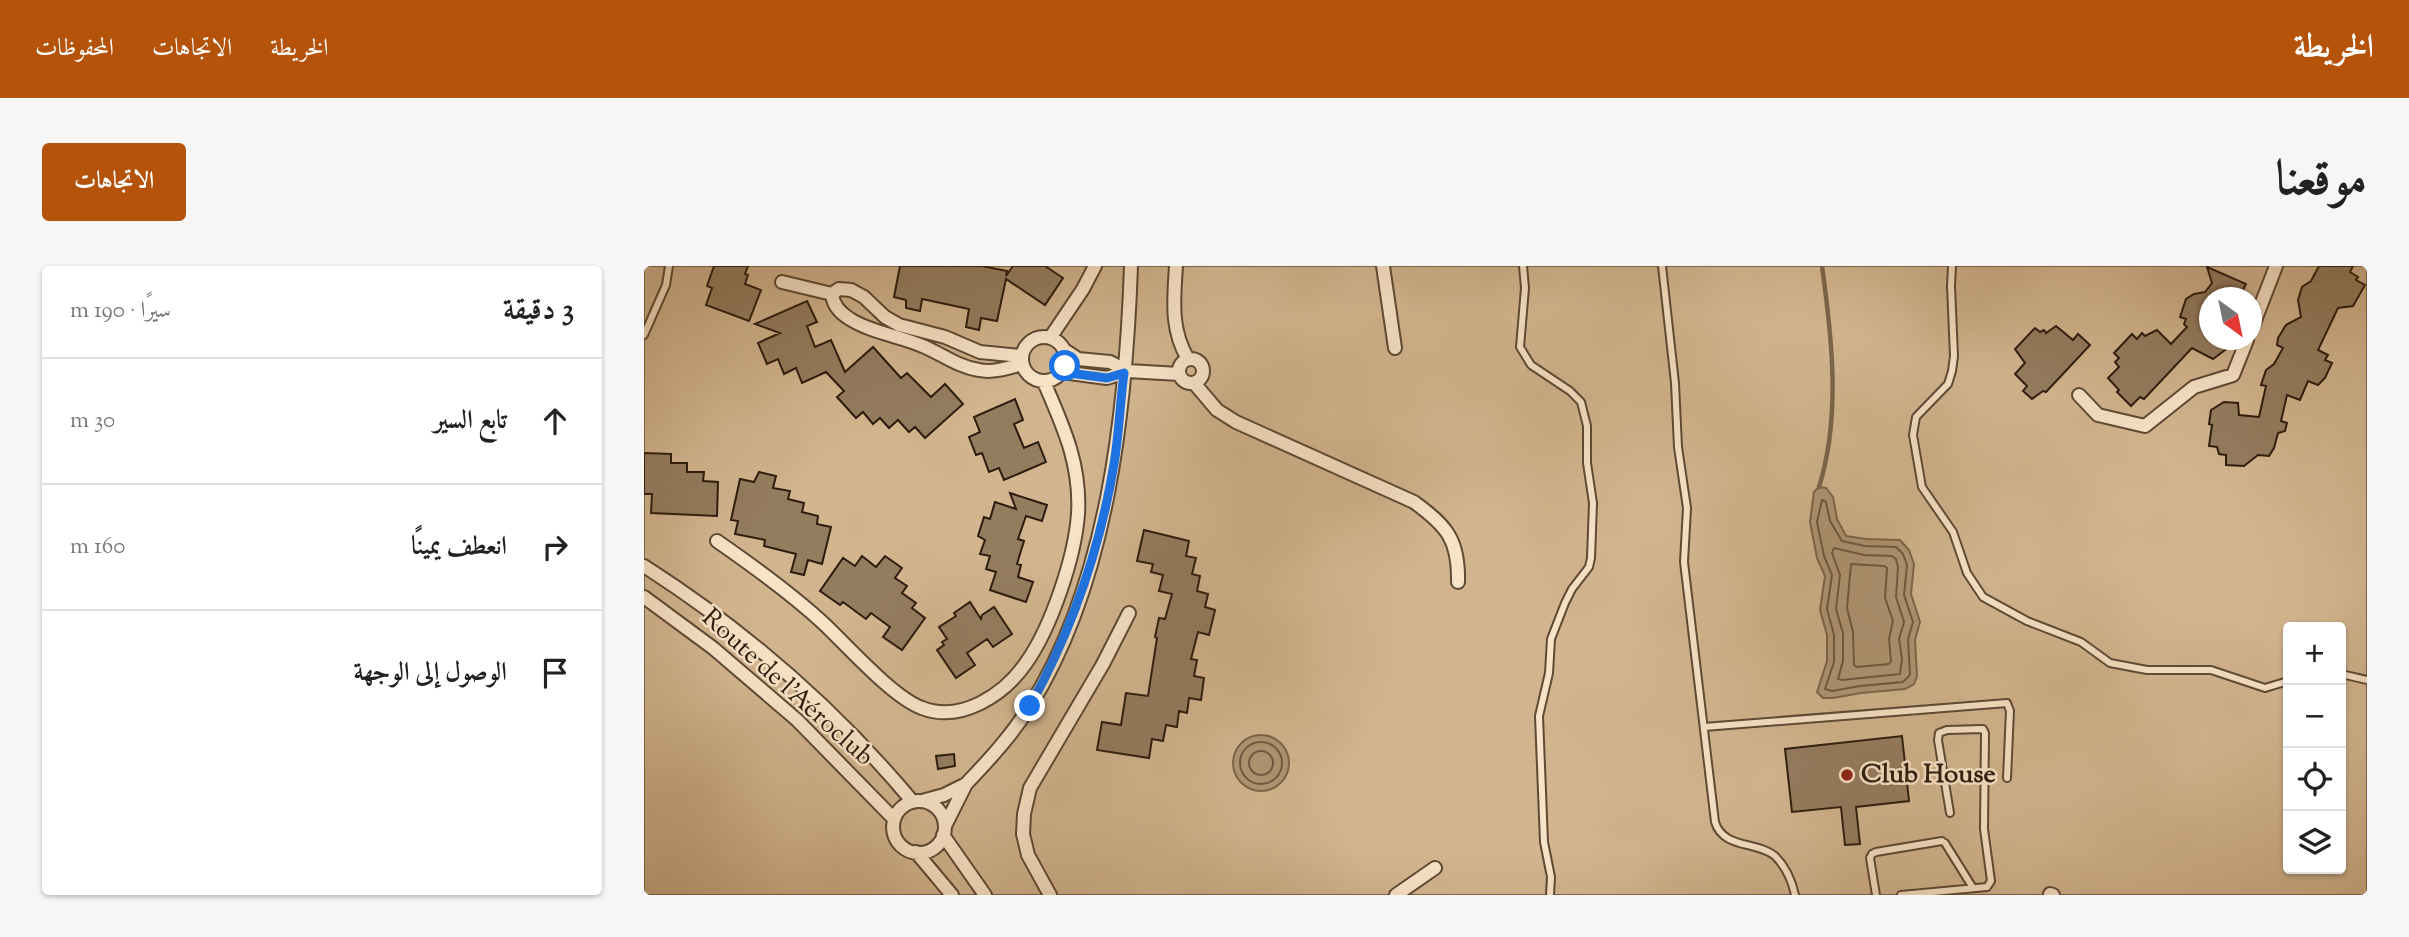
<!DOCTYPE html>
<html lang="ar">
<meta charset="utf-8">
<style>
:root{--surface:#fff;--page:#f6f6f6;--text:#222;--muted:#767676;--line:#e0e0e0;--accent:#b45309}
body{margin:0;font-family:"Sorts Mill Goudy",Amiri,serif;background:var(--page);color:var(--text);direction:rtl}
.controls{position:absolute;right:21px;bottom:21px;display:grid;overflow:hidden;border-radius:7px;box-shadow:0 2px 5px #0004}
.controls button{width:63px;height:63px;display:grid;place-items:center;padding:0;border:0;border-bottom:2px solid var(--line);background:var(--surface);color:var(--text);font:35px sans-serif}
.compass{position:absolute;left:1555px;top:21px;width:63px;height:63px;border-radius:50%;background:var(--surface);box-shadow:0 2px 5px #0004;rotate:147deg}
.stop{position:absolute;width:21px;height:21px;margin:-16px;border:5px solid #1a73e8;border-radius:50%;background:#fff}
.stop.end{background:#1a73e8;border-color:#fff;box-shadow:0 2px 7px #0008}
.list{margin:0;padding:0;list-style:none}
h2{display:flex;justify-content:space-between;align-items:center;height:91px;margin:0;padding:0 28px;font-size:30px}
h2 small{font-size:23px;font-weight:400;color:var(--muted)}
.list li{display:grid;grid-template-columns:46px 1fr auto;gap:21px;align-items:center;box-sizing:border-box;height:126px;padding:0 28px;border-top:2px solid var(--line)}
.list b{display:block;font-size:26px;white-space:nowrap}
.list em{font-size:23px;font-style:normal;color:var(--muted)}
.icon{flex:none;width:38px;height:38px;fill:none;stroke:currentColor;stroke-width:2;stroke-linecap:round;stroke-linejoin:round}
.map{position:relative;flex:none;width:1723px;height:629px;overflow:hidden;direction:ltr;border-radius:7px}
header{display:flex;align-items:center;gap:42px;box-sizing:border-box;height:98px;padding:0 35px;background:var(--accent);color:#fff}
header strong{font-size:33px}
nav{display:flex;gap:38px;margin-inline-start:auto;font-size:24px}
.intro{display:flex;align-items:center;justify-content:space-between;box-sizing:border-box;height:168px;padding:0 42px}
h1{margin:0;font-size:49px}
.button{padding:18px 32px;border-radius:7px;background:var(--accent);color:#fff;font-size:24px;font-weight:700}
main{display:flex;gap:42px;padding:0 42px}
aside{flex:1;background:var(--surface);border-radius:7px;box-shadow:0 2px 5px #0004}
.map>svg:first-child{display:block}
.green{fill:#d2b58f;stroke:#7f684e;stroke-width:2;fill-rule:evenodd}
.water{fill:#b09574;stroke:#7b654b;stroke-width:2}
.lines{fill:none;stroke-linecap:round;stroke-linejoin:round}
.shore{stroke:#6e5841;stroke-width:2}
.stream{stroke:#7b654b;stroke-width:4.5}
.building{fill:#947c5f;stroke:#2c1c0e;stroke-width:2}
.lane-casing{stroke:#5e4a35;stroke-width:10}
.street-casing{stroke:#5e4a35;stroke-width:16}
.lane{stroke:#f8e3c7;stroke-width:6}
.street{stroke:#f8e3c7;stroke-width:12}
.route{stroke:#1a73e8;stroke-width:9}
.poi-dot{fill:#8f2418;stroke:#f8e3c7;stroke-width:2.5}
.labels{text-anchor:middle;dominant-baseline:central;stroke-width:5;stroke-linejoin:round;paint-order:stroke}
.street-label{font-size:26px;fill:#2c1c0e;stroke:#f8e3c7}
.poi-label{font-size:26px;font-weight:bold;fill:#2c1c0e;stroke:#f8e3c7;text-anchor:start}
</style>
<header>
<strong>الخريطة</strong>
<nav><a>الخريطة</a><a>الاتجاهات</a><a>المحفوظات</a></nav>
</header>
<div class="intro"><h1>موقعنا</h1><a class="button">الاتجاهات</a></div>
<main>
<div class="map">
<svg width="1723" height="629" viewBox="0 0 1723 629">
<rect width="100%" height="100%" fill="#f4d4a9"/>
<filter id="stains"><feTurbulence type="fractalNoise" baseFrequency=".00286" numOctaves="4"/><feColorMatrix values="0 0 0 0 .2 0 0 0 0 .09 0 0 0 0 .02 0 0 0 .5 -.17"/></filter>
<radialGradient id="worn" r=".72"><stop offset=".6" stop-color="#630" stop-opacity="0"/><stop offset="1" stop-color="#630" stop-opacity=".3"/></radialGradient>
<path class="green" d="M0,0H1723V629H0ZM1566,32H1608V74H1566ZM1644,361H1697V603H1644Z"/>
<path class="water" d="M1175,221L1182,222L1189,231L1193,253L1202,270L1222,273L1256,274L1265,284L1270,298L1267,328L1276,356L1271,374L1273,410L1270,418L1261,423L1217,427L1189,432H1179L1173,426L1183,395V369L1176,344L1181,310L1173,292L1166,256L1170,226Z
M589 497a28 28 0 1 1 56 0a28 28 0 1 1-56 0Z"/>
<g class="lines">
<path class="shore" d="M1178,234L1182,236L1186,255L1198,275L1221,280L1252,281L1259,288L1263,299L1260,329L1269,356L1264,373L1266,409L1259,416L1216,420L1188,425L1181,423L1190,396V369L1183,343L1188,309L1180,290L1173,256Z
M1190,282L1220,289L1248,290L1252,293L1254,301L1252,331L1260,356L1255,373L1258,393L1256,408L1198,414L1194,413L1199,395V367L1192,343L1196,309L1188,287Z
M1207,298L1240,300L1243,302L1241,332L1249,355L1245,373L1247,395L1245,398L1213,401L1210,399L1209,366L1203,342Z
M596 497a21 21 0 1 1 42 0a21 21 0 1 1-42 0Z
M605 497a12 12 0 1 1 24 0a12 12 0 1 1-24 0Z"/>
<path class="stream" d="M1175,221C1197,151 1188,72 1178,0"/>
</g>
<path class="building" d="M70,0H104L101,8L104,9L101,18L117,24L105,55L62,39L68,22L63,20Z
M256,0H338L363,5L362,10L369,0H401L419,12L401,39L362,13L353,55L337,52L335,64L322,61L325,43L278,33L276,45L262,42V34L250,31Z
M1675,0H1709L1706,6L1714,11L1712,14L1721,19L1709,40L1694,42L1674,84L1684,89L1681,94L1688,97L1681,112L1674,119L1664,115L1656,134L1643,129L1637,155L1643,157L1641,165L1634,167L1630,182L1625,190L1614,189L1600,200L1582,199V189L1575,188L1573,181L1565,180L1568,159L1565,158L1567,144L1580,136L1594,137L1595,149L1615,151L1622,120L1617,119L1622,104L1630,98L1639,82L1633,79L1634,72L1642,59L1657,51L1654,34L1658,21L1667,15Z
M1563,1L1602,18L1595,32H1565V74L1593,75L1569,93L1548,82L1500,133L1496,131L1487,140L1473,126L1475,124L1464,112L1475,101L1471,96L1475,92L1470,87L1488,68L1493,73L1498,67L1501,70L1513,64L1527,78L1543,61L1540,58L1542,53L1536,51L1542,33L1550,28L1561,26L1568,17Z
M163,35L173,56L163,60L171,81L187,74L201,106L229,81L257,112L263,107L287,131L301,118L319,138L281,172L271,161L265,166L254,154L245,162L236,152L229,158L219,146L212,152L193,131L200,125L182,106L158,117L152,102L140,108L134,93L123,98L114,77L136,67L111,58Z
M1412,60L1429,74L1434,68L1446,79L1402,126L1399,125L1388,133L1379,125L1383,120L1371,108L1381,97L1371,83L1391,62L1396,66L1400,64L1402,67Z
M371,133L379,154L370,158L380,182L394,176L402,196L360,214L355,202L345,206L338,187L332,189L325,171L336,166L330,151Z
M0,187L27,188V197H43V206H60L59,215L74,216L73,250L7,247L8,228H0Z
M115,206L132,210L129,222L146,225L144,233L160,237L158,246L174,250L173,258L187,261L178,298L164,294L160,309L147,306L152,288L120,280L121,274L91,268L94,255L87,254L96,213L110,216Z
M366,227L403,239L398,255L382,250L374,273L380,275L373,298L377,299L374,311L389,316L382,336L346,324L352,306L342,303L346,290L336,288L341,274L334,270L340,251L346,253L351,236L372,243Z
M500,264L545,275L542,290L552,292L548,308L556,310L553,325L564,328L561,341L571,344L565,369L554,366L547,393L553,394L550,410L560,412L557,434L545,432L543,447L535,445L533,461L522,459L519,475L508,473L505,492L453,484L458,456L477,459L482,427L504,430L513,372L511,371L515,352L521,353L528,328L515,325L519,309L507,306L509,298L493,295Z
M218,290L232,301L241,290L258,302L251,312L263,320L258,327L272,337L268,342L281,352L258,384L239,371L246,361L227,347L222,353L199,336L196,339L176,325L199,292L211,300Z
M326,336L337,353L338,349L350,341L368,368L349,381L343,373L323,387L331,399L312,412L293,384L300,379L298,376L303,373L295,361L312,350L310,347Z
M1258,470L1265,535L1212,541L1216,578L1201,579L1197,541L1148,546L1141,483Z
M310,488L311,500L294,503L292,490Z"/>
<g class="lines">
<g class="lane-casing">
<path id="lane" d="M879,0L881,22L876,81L887,99L926,125L937,136L943,160V197L949,237L947,292L945,301L928,323L921,337L907,373L905,407L895,450L900,576L907,611L906,629
M1018,0L1031,117L1034,181L1043,242L1040,296L1071,556C1079,583 1113,575 1131,590C1142,601 1148,615 1151,629
M1308,0L1307,20L1310,90L1308,105L1304,118L1272,151L1269,169L1278,221L1309,266L1323,307L1339,331L1383,355L1437,376L1466,397L1503,404H1567L1621,422L1644,415
M0,69L22,19L25,0
M1697,408L1723,414
M1060,461L1363,437L1366,445L1363,512
M1301,577L1329,622
M1232,629L1226,592L1228,588L1232,586L1298,575
M1257,629L1343,621L1347,615L1340,563L1341,467L1339,463L1303,464L1295,467L1294,474L1306,547"/>
</g>
<g class="street-casing">
<path id="street" d="M532,0C530,33 526,63 544,93
M739,0L751,82
M138,16L188,28
M1608,62L1632,0
M378 93a22 22 0 1 1 44 0a22 22 0 1 1-44 0Z
M406,72L439,23L451,0
M419,83L434,93L466,96L484,105L535,108
M377,90L336,86L301,71L255,59L241,51L220,31L207,24L195,23L188,28C189,40 196,47 206,53C228,67 257,70 281,81C299,89 315,101 335,104C349,107 364,102 378,98
M535 105a12 12 0 1 1 24 0a12 12 0 1 1-24 0Z
M418,106L463,112L484,105
M550,117L573,144L592,156L770,236C803,260 815,274 814,316
M1435,129L1454,149L1501,160L1550,121L1589,109L1603,74
M73,275C109,300 145,326 178,356C203,379 248,431 278,442C317,457 360,429 382,397C407,362 431,291 434,248C437,198 419,160 400,116
M0,300C100,364 193,445 269,536
M0,331L69,382L153,454L250,553
M322,518C345,494 368,469 386,440C464,316 482,144 487,0
M278,535L300,529L322,518L301,560
M249 561a26 26 0 1 1 52 0a26 26 0 1 1-52 0Z
M299,569L341,629
M272,586L308,629
M1406,628L1409,629
M406,629L384,589L379,568L380,548L386,522L459,398L485,347
M752,629L791,602"/>
</g>
<use href="#lane" class="lane"/>
<use href="#street" class="street"/>
</g>
<g class="lines">
<path class="route" d="M386,440C428,364 456,283 470,198C475,168 476,137 480,107L463,112L418,106L421,100"/>
</g>
<circle class="poi-dot" cx="1203" cy="509" r="7"/>
<g class="labels">
<g class="street-label">
<text transform="translate(143 422) rotate(42)">Route de l’Aéroclub</text>
</g>
<g class="poi-label">
<text x="1217" y="509">Club House</text>
</g>
</g>
<rect width="100%" height="100%" filter="url(#stains)"/>
<rect width="100%" height="100%" fill="url(#worn)"/>
</svg>
<div class="controls">
<button>+</button>
<button>−</button>
<button><svg class="icon" aria-label="locate" viewBox="0 0 24 24"><circle cx="12" cy="12" r="6"/><path d="M12 2v4M12 18v4M2 12h4M18 12h4"/></svg></button>
<button><svg class="icon" aria-label="layers" viewBox="0 0 24 24"><path d="M12 4l9 5-9 5-9-5zM3 14l9 5 9-5"/></svg></button>
</div>
<svg class="compass" viewBox="-18 -18 36 36"><path d="M0-13l5 13h-10z" fill="#e53935"/><path d="M0 13l5-13h-10z" fill="#767676"/></svg>
<div class="stop" style="left:421px;top:100px"></div>
<div class="stop end" style="left:386px;top:440px"></div>
</div>
<aside>
<h2>3 دقيقة<small>سيرًا · 190 m</small></h2>
<ul class="list">
<li><svg class="icon" aria-label="ahead" viewBox="0 0 24 24"><path d="M12 20V5M6 11l6-6 6 6"/></svg><div><b>تابع السير</b></div><em>30 m</em></li>
<li><svg class="icon" aria-label="right" viewBox="0 0 24 24"><path d="M7 20v-9h11M14 6l5 5-5 5"/></svg><div><b>انعطف يمينًا</b></div><em>160 m</em></li>
<li><svg class="icon" aria-label="arrive" viewBox="0 0 24 24"><path d="M6 21V4h12l-3 4 3 4H6"/></svg><div><b>الوصول إلى الوجهة</b></div></li>
</ul>
</aside>
</main>
